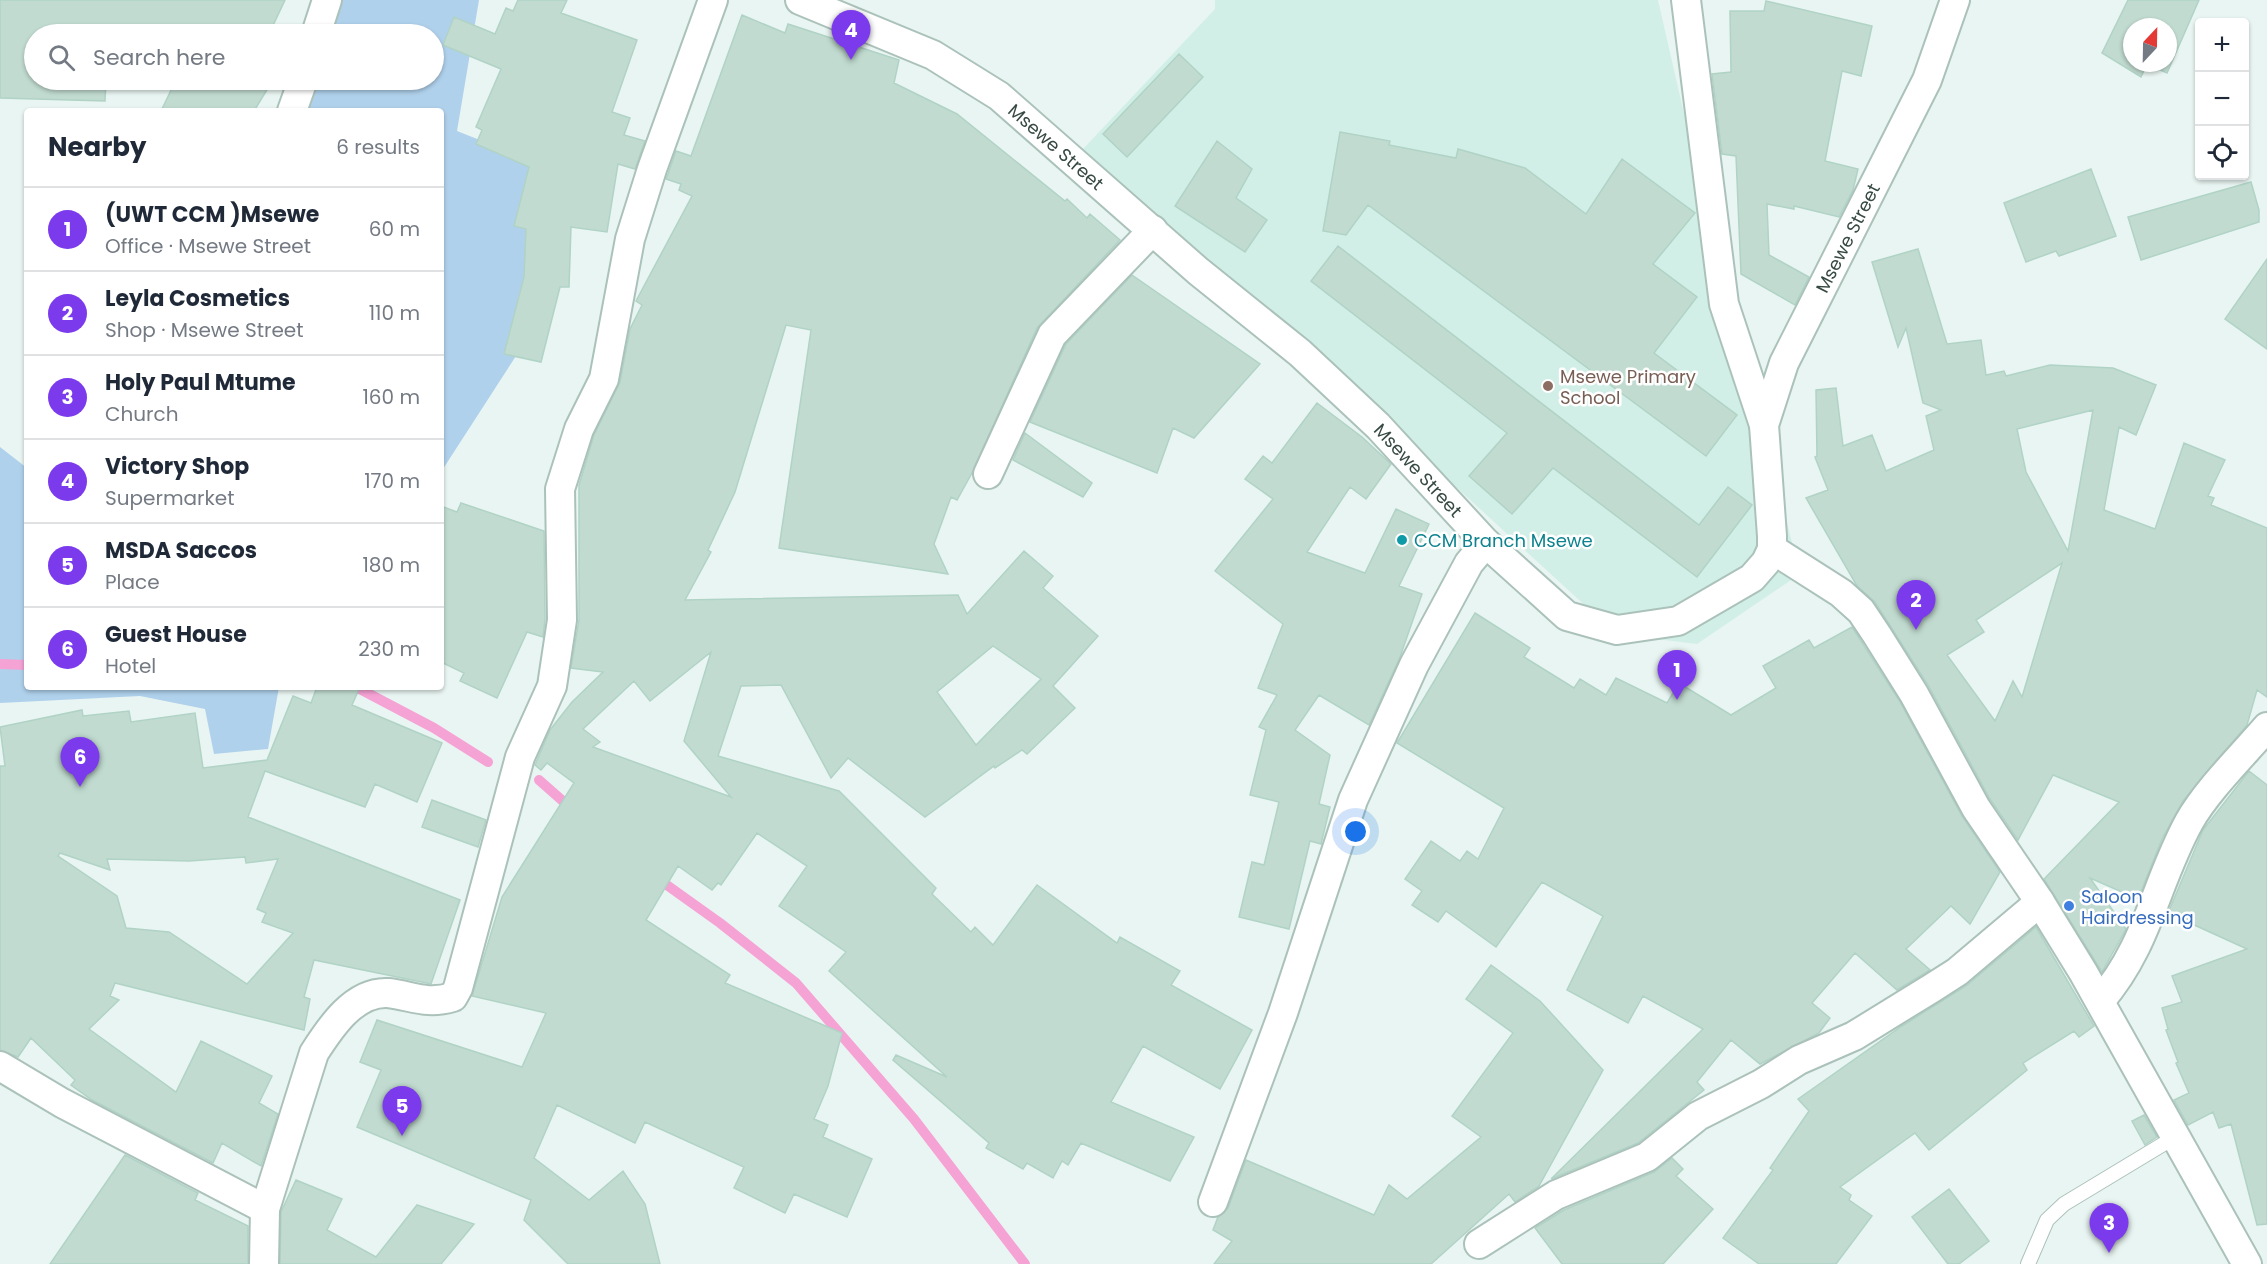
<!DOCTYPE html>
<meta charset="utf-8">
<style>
:root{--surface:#fff;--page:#f2f2f3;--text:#1f2937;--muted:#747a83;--line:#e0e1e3;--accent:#7c3aed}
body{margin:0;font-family:Poppins,sans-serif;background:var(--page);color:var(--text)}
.controls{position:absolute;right:18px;top:18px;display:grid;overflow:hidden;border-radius:6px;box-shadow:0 2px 4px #0004}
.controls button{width:54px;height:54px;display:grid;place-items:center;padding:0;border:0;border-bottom:2px solid var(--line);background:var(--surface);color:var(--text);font:30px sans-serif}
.compass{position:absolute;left:2123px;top:18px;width:54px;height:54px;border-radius:50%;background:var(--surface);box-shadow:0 2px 4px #0004;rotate:22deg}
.you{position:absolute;left:1356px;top:832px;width:21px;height:21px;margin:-15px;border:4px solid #fff;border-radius:50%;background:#1a73e8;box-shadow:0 0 0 9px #1a73e833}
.badge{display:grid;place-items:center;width:39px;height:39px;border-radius:50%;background:var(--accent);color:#fff;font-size:20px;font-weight:700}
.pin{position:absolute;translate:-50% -50px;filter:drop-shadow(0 2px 3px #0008)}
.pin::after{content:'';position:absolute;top:32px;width:21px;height:18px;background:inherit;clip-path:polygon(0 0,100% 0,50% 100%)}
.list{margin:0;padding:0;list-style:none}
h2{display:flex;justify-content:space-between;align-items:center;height:78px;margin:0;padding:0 24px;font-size:26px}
h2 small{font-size:20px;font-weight:400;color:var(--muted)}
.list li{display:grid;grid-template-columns:39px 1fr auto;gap:18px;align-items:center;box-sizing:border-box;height:84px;padding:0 24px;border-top:2px solid var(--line)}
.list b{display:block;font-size:22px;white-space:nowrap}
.list p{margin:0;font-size:20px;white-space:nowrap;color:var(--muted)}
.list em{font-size:20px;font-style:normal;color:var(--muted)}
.icon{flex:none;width:33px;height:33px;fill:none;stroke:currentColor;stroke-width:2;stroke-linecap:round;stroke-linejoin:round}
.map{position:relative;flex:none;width:2267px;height:1264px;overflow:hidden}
.search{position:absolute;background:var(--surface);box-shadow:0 2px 4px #0004;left:24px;top:24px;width:420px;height:66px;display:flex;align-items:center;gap:15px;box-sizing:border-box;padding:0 21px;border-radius:33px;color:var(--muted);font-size:22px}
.panel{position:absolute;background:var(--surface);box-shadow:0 2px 4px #0004;left:24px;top:108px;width:420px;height:582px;border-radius:6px}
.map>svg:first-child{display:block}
.education{fill:#d2efe7}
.green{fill:#b0d1ec}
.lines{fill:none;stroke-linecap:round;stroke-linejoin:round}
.stream{stroke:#f5a2d4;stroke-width:10}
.building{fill:#c1dbd0;stroke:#b0d3c6;stroke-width:1.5;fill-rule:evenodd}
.lane-casing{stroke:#abc2ba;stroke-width:16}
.street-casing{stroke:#abc2ba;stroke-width:32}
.lane{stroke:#fff;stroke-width:14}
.street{stroke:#fff;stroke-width:28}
.education-dot{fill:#8d6e63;stroke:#fff;stroke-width:2}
.culture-dot{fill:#0f9aa8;stroke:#fff;stroke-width:2}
.shop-dot{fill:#3f7fe0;stroke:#fff;stroke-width:2}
.labels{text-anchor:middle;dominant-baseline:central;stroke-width:5;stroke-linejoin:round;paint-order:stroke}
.street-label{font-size:18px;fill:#374a42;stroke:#fff}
.education-label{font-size:18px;fill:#785e54;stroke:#fff;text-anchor:start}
.culture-label{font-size:18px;fill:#0d838f;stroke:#fff;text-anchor:start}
.shop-label{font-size:18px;fill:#366cbe;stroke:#fff;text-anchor:start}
</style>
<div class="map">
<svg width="2267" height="1264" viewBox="0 0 2267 1264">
<rect width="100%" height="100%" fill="#e9f5f2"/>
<path class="education" d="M1215,0H1658L1693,153L1800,574L1697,644L1616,634L1232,281L1083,149L1215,9Z"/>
<path class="green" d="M339,0H479L457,131L550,168L534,328L441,472V111H302L313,80H434V34H328Z
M0,447L27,468V687H279L268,749L214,754L205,709L140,696L0,703Z"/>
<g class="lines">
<path class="stream" d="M0,664L27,665
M356,687L434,728L488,762
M539,780L573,810
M657,878L720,923L796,983L914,1119L1025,1264"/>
</g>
<path class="building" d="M0,0H285L269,34H34V80H106L105,101L0,98Z
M518,0H567L561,13L637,40L612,112L630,118L624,135L645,141L635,169L618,164L607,232L571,227L569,287H560L541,362L504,354L524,277L526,229L514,226L529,167L476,144L482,130L476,127L501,69L443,45L454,17L495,34L506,8L513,11Z
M2128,0H2199L2167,73L2147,64L2141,77L2102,53ZM2132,27H2168V63H2132Z
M1766,1L1872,26L1861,76L1842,71L1825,161L1858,169L1853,190L1839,217L1794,206V209L1767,204L1769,255L1809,277L1795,305L1741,274L1736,156L1722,154L1712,74L1731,72L1730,11H1764Z
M742,15L785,33L788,24L899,60L894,83L957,114L1065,201L1067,199L1087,218L1090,214L1120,240L1037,328L972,473L957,500L951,497L934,544L948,574L779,548L811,330L786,325L735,492L708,550L711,552L685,600L958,595L967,614L1024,551L1053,576L1043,588L1098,636L1053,686L1075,708L1027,754L1022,750L995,768L994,766L925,817L848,758L831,778L781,685L741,686L718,756L839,791L936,888L932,894L971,932L975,927L993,945L1037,885L1117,943L1120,937L1180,971L1171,985L1252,1030L1220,1089L1143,1046L1111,1102L1194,1137L1170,1181L1081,1143L1068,1165L1062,1161L1053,1178L1027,1163L1023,1169L986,1148L989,1143L893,1060L896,1055L947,1077L829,971L846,952L779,906L807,866L757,833L721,885L718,883L712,890L678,866L646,920L730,975L725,983L842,1033L828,1086L814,1119L828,1125L823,1137L872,1159L847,1217L794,1194L785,1213L734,1188L744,1167L645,1122L635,1143L557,1105L534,1158L589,1200L623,1171L645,1204L660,1264H568L524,1220L531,1200L357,1127L381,1070L360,1062L377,1020L522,1067L546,1013L472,996L502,897L574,783L547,763L541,770L535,765L550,730L572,702L603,672L571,668L579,620V485L594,435L620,382L630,329L642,305L636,301L692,196L679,190L681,184L666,179L668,174L676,151L691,156ZM993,646L1041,679L976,745L937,692ZM711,652L684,741L731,797L593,747L600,742L583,729L634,681L650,701Z
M1179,54L1203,77L1127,157L1103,134Z
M176,80H273L254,111H161Z
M1340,132L1390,141L1389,145L1456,158L1458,149L1525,168L1586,214L1622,159L1695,213L1653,264L1697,297L1654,353L1737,415L1706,456L1368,205L1346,235L1323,231Z
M1217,141L1252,169L1236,198L1267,220L1245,252L1175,206Z
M2091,169L2116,236L2059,256L2056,251L2026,262L2004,203Z
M2251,182L2259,210V222L2141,260L2128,217Z
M1338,246L1699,525L1728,487L1752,505L1697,577L1553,468L1512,514L1469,476L1507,433L1311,281Z
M1918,249L1947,344L1981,340L1986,375L2004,371L2006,376L2050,365L2113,368L2156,385L2136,435L2119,427L2104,510L2155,529L2184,443L2225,460L2208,496L2214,498L2211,505L2267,528V697L2257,690L2247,725L2183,801L2162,839L2138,899L2090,878L2126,929L2102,972L2044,879L2119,802L2053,775L2018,840L1990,799L1928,685L1875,602L1857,586L1806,498L1828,490L1815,457L1817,456L1816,390L1836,388L1843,446L1872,435L1886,471L1934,450L1926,416L1941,410L1923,403L1906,328L1898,347L1872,262ZM2093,410L2068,551L2026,472L2017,429ZM2062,563L2022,697L2013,681L1995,721L1947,655L1984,632L1976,620Z
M2267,259V349L2225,319Z
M1132,275L1260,364L1194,438L1173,428L1157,473L1030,422L1066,344Z
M1317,403L1362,437L1391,464L1366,499L1350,487L1307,552L1365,573L1396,509L1429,524L1399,586L1422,594L1400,657L1369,725L1319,695L1295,730L1330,755L1319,804L1330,807L1321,844L1310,841L1289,929L1239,917L1252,862L1264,865L1279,802L1250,795L1266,730L1259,727L1277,695L1258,688L1283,624L1215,571L1273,499L1245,479L1263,456L1272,463Z
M1025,433L1092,483L1083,497L1013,460Z
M461,503L544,531L545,619L543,637L527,632L497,698L460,681L464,673L441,662V506L457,512Z
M1475,613L1530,648L1524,657L1574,688L1580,679L1606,695L1616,678L1667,703L1679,683L1731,715L1776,688L1763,666L1809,640L1814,648L1852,627L1900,702L1962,816L2000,872L1970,924L1951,906L1906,949L1930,970L1897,990L1855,953L1812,1003L1830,1018L1819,1033L1760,1064L1731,1040L1697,1082L1704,1090L1638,1143L1551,1179L1703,1029L1643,996L1628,1023L1567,990L1603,916L1542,882L1496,947L1446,911L1438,922L1412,905L1422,891L1405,879L1431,841L1460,861L1467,851L1478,859L1504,808L1397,743Z
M317,687H360L352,705L442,743L417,802L375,784L365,807L265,771L248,817L460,900L431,984L314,960L304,997L310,999L304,1030L115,983L110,996L119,1000L89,1029L176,1092L201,1041L272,1076L259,1103L278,1114L261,1166L222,1143L213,1163L92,1100L71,1085L75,1080L31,1038L18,1057L0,1050V766H5L0,727L82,710L83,716L129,711L131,722L195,713L203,768L267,760L293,696L311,703ZM60,853L110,870L107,859L189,861L245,857L246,863L278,859L257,909L266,913L262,922L293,933L247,984L169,932L126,928L117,896L58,856Z
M2249,771L2267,785V1224L2257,1225L2231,1124L2219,1128L2213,1112L2188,1125L2174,1100L2189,1093L2176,1063L2178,1062L2166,1030L2168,1029L2162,1008L2182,1002L2172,976L2247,949L2168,913L2203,830Z
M432,800L486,820L478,847L422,827Z
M2036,927L2094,1026L2079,1037L2074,1031L2023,1063L2027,1070L1929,1150L1915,1133L1840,1187L1851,1195L1849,1200L1872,1216L1836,1264H1759L1723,1238L1773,1170L1770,1168L1809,1111L1798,1099L1902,1026L1966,986Z
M1491,965L1540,1001L1603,1070L1539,1186L1515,1202L1509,1194L1431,1264H1214L1232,1241L1213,1230L1218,1217L1228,1208L1246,1160L1374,1215L1389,1185L1407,1199L1481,1137L1452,1116L1513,1033L1466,999Z
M2144,1115L2157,1137L2145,1145L2132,1121Z
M125,1155L198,1193L195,1200L248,1226V1264H50Z
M1672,1158L1683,1169L1676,1176L1713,1209L1663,1264H1562L1535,1228L1564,1210L1654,1172Z
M296,1180L342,1199L327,1230L376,1257L417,1205L474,1224L441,1264H280L281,1212Z
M1949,1189L1989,1241L1959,1264H1948L1912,1217Z"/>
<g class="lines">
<g class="lane-casing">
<path id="lane" d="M2028,1264L2047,1220L2064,1204L2175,1137"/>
</g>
<g class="street-casing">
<g id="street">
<path id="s1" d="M800,0L933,55L999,96L1198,271L1300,353L1378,426L1486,543L1567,616L1617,630L1678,621L1752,578L1766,562L1772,549V536L1764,425L1784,363L1927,80L1955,0"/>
<path d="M1686,0L1724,304L1764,425"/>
<path d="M316,34L327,0"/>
<path d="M292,111L303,80"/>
<path d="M988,474L1052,335L1153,230"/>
<path d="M1772,549L1841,593L1861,611L1877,635L1914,694L1976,808L2040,902L2083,972L2247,1264"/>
<path d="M2100,1001C2148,946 2155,884 2189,822C2207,790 2242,756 2267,727"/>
<path d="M0,1066L62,1103L265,1209"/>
<path d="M1213,1202L1283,1013L1353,800L1414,665L1469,563L1486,543"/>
<path d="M1479,1244L1556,1195L1647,1157L1698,1116L1761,1084L1799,1060L1854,1036L1932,988L1957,972L2040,902"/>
<path d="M264,1264L265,1209L314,1053C330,1028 354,991 388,993C413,996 426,1005 453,997L458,988L520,757L552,686L562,620L560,489L579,429L604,379L630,239L652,169L713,0"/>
</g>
</g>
<use href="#lane" class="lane"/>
<use href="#street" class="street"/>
</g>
<circle class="education-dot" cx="1548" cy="386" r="6"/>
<circle class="culture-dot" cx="1402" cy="540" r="6"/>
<circle class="shop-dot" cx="2069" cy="906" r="6"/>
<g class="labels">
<g class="street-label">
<text stroke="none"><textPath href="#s1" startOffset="298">Msewe Street</textPath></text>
<text stroke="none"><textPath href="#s1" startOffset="1557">Msewe Street</textPath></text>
<text stroke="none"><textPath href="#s1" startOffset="784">Msewe Street</textPath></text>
</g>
<g class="education-label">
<text x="1560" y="376">Msewe Primary<tspan x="1560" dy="21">School</tspan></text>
</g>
<g class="culture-label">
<text x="1414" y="540">CCM Branch Msewe</text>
</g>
<g class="shop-label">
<text x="2081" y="896">Saloon<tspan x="2081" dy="21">Hairdressing</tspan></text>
</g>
</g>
</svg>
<div class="controls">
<button>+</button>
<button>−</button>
<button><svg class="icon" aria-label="locate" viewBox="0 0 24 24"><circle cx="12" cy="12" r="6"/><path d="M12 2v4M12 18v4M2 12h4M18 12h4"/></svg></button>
</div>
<svg class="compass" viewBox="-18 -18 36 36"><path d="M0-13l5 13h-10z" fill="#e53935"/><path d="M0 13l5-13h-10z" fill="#747a83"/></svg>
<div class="you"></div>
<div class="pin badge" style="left:1677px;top:700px">1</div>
<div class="pin badge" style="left:1916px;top:630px">2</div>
<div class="pin badge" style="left:2109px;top:1253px">3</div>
<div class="pin badge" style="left:851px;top:60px">4</div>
<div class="pin badge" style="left:402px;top:1136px">5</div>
<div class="pin badge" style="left:80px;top:787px">6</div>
<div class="search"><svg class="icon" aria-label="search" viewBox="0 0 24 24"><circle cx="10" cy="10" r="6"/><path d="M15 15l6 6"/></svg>Search here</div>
<section class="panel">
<h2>Nearby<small>6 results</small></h2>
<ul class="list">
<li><span class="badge">1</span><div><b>(UWT CCM )Msewe</b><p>Office · Msewe Street</p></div><em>60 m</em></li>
<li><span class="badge">2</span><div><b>Leyla Cosmetics</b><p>Shop · Msewe Street</p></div><em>110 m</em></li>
<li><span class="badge">3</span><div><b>Holy Paul Mtume</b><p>Church</p></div><em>160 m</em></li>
<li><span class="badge">4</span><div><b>Victory Shop</b><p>Supermarket</p></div><em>170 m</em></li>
<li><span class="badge">5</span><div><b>MSDA Saccos</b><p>Place</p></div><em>180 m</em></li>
<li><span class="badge">6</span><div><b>Guest House</b><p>Hotel</p></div><em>230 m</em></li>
</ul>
</section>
</div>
